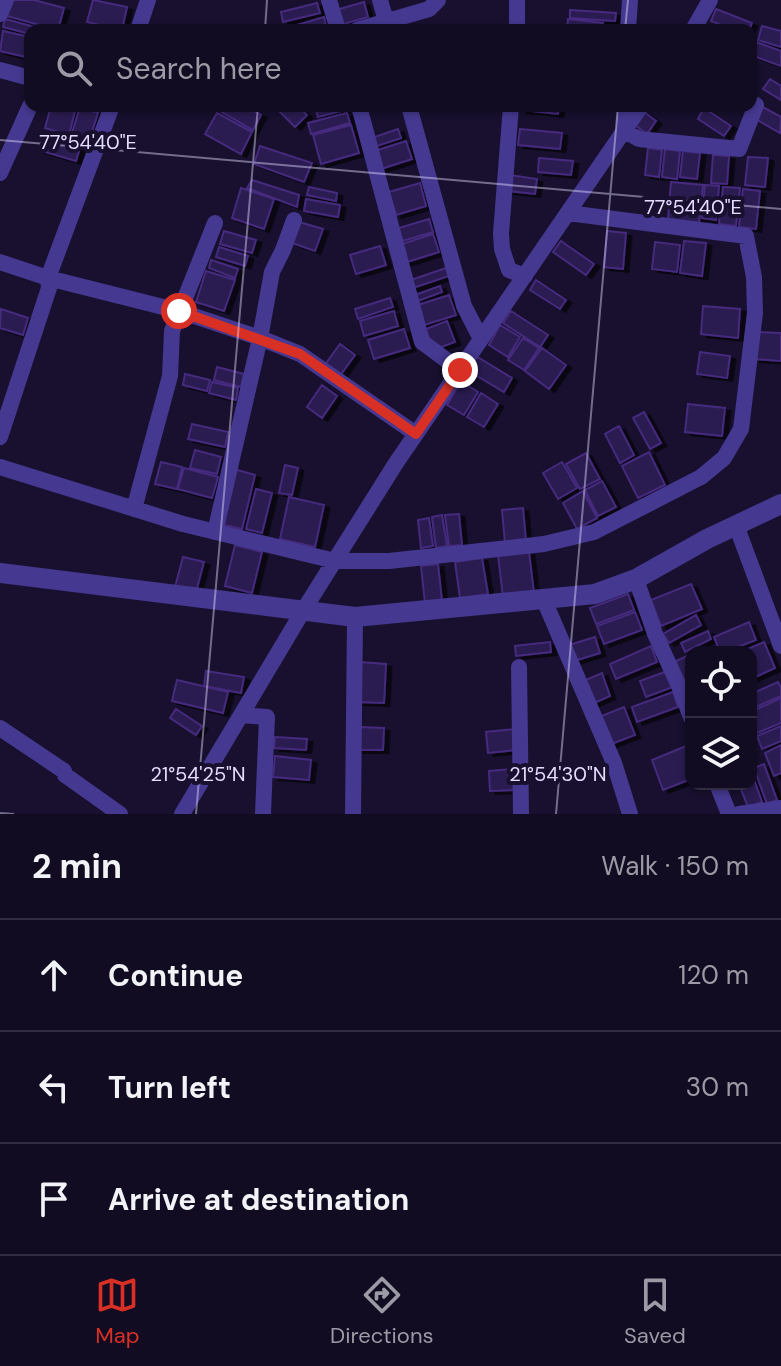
<!DOCTYPE html>
<meta charset="utf-8">
<style>
:root{--surface:#120c22;--page:#1b152a;--text:#f1f3f6;--muted:#9c9ba5;--line:#312c40;--accent:#d93025}
body{margin:0;font-family:"DM Sans",sans-serif;background:var(--page);color:var(--text)}
.controls{position:absolute;right:24px;bottom:24px;display:grid;overflow:hidden;border-radius:16px;box-shadow:0 2px 6px #0004}
.controls button{width:72px;height:72px;display:grid;place-items:center;padding:0;border:0;border-bottom:2px solid var(--line);background:var(--surface);color:var(--text);font:40px sans-serif}
.stop{position:absolute;width:24px;height:24px;margin:-18px;border:6px solid #d93025;border-radius:50%;background:#fff}
.stop.end{background:#d93025;border-color:#fff;box-shadow:0 2px 8px #0008}
.list{margin:0;padding:0;list-style:none}
h2{display:flex;justify-content:space-between;align-items:center;height:104px;margin:0;padding:0 32px;font-size:34px}
h2 small{font-size:26px;font-weight:400;color:var(--muted)}
.list li{display:grid;grid-template-columns:52px 1fr auto;gap:24px;align-items:center;box-sizing:border-box;height:112px;padding:0 32px;border-top:2px solid var(--line)}
.list b{display:block;font-size:30px;white-space:nowrap}
.list em{font-size:26px;font-style:normal;color:var(--muted)}
.icon{flex:none;width:44px;height:44px;fill:none;stroke:currentColor;stroke-width:2;stroke-linecap:round;stroke-linejoin:round}
.map{position:relative;flex:none;width:781px;height:814px;overflow:hidden}
.search{position:absolute;background:var(--surface);box-shadow:0 2px 6px #0004;left:24px;right:24px;top:24px;height:88px;display:flex;align-items:center;gap:20px;box-sizing:border-box;padding:0 28px;border-radius:16px;color:var(--muted);font-size:30px}
.sheet{height:440px;background:var(--surface)}
nav{display:flex;justify-content:space-around;align-items:center;box-sizing:border-box;height:112px;border-top:2px solid var(--line);background:var(--surface);font-size:22px;color:var(--muted)}
nav a{display:grid;justify-items:center;gap:4px}
nav .on{color:var(--accent)}
.map>svg:first-child{display:block}
.building{fill:#2b1a51;stroke:#442b7e;stroke-width:2;filter:url(#shadow)}
.lines{fill:none;stroke-linecap:round;stroke-linejoin:round}
.minor{stroke:#453890;stroke-width:16}
.tertiary{stroke:#453890;stroke-width:20}
.route{stroke:#d93025;stroke-width:10}
.ticks{fill:none;stroke:#e5ddff;stroke-width:2;stroke-opacity:0.45}
.ticks-label{font-size:20px;text-anchor:middle;fill:#e5ddff;stroke:#18102e;stroke-width:8;stroke-linejoin:round;paint-order:stroke}
</style>
<div class="map">
<svg width="781" height="814" viewBox="0 0 781 814">
<defs>
<filter id="shadow"><feDropShadow dx="5.5" dy="3" stdDeviation="0" flood-color="#0009"/></filter>
</defs>
<rect width="100%" height="100%" fill="#18102e"/>
<path class="building" d="M11,0H34L64,8L58,30L7,16Z
M93,0L127,7L122,30L87,22Z
M364,2L368,17L340,25L336,10Z
M317,3L320,13L283,22L281,12Z
M716,9L752,23L749,30H733L711,21Z
M570,10L616,13L615,21L570,18Z
M324,17L327,30H287V28Z
M5,19L46,30H30V34L3,27Z
M568,19L603,23L602,30H567Z
M762,26L781,31V47L758,40Z
M3,31L30,37V58L0,51Z
M756,42L781,51V66L751,55Z
M770,79L781,86V100L763,89Z
M759,105L781,117L780,133L752,117Z
M51,106L76,107L69,135L45,128Z
M223,106H244L261,115L253,130L220,111Z
M274,106H298L307,115L295,127Z
M330,106H344L345,110L318,117L316,110Z
M522,106H559L558,114L521,110Z
M80,107L98,113L89,141L71,136Z
M704,108L731,126L724,136L698,119Z
M644,112L656,121L647,134L635,125Z
M217,113L252,132L241,154L205,134Z
M347,113L350,123L311,134L308,123Z
M351,125L359,153L321,164L313,135Z
M398,129L401,138L374,147L372,138Z
M520,129L562,133L560,149L518,145Z
M44,133L81,144L76,161L39,150Z
M406,141L412,159L381,169L375,151Z
M260,146L312,163L304,182L254,164Z
M648,148L662,150L659,177L645,175Z
M665,149L680,151L677,179L662,177Z
M683,151L700,153L697,179L680,177Z
M713,155L729,156L727,184L711,183Z
M748,157L768,158L765,187L745,185Z
M539,158L573,161L571,175L538,172Z
M509,175L537,179L535,194L508,191Z
M252,180L299,195L297,207L247,188Z
M671,182L703,185L699,223L668,220Z
M420,183L426,206L396,215L389,192Z
M705,185L719,186L716,220L702,218Z
M309,187L337,193L336,201L307,195Z
M723,187L740,188L736,226L719,224Z
M241,188L274,199L264,229L232,218Z
M743,189L760,191L756,229L739,227Z
M306,199L340,205L338,217L304,211Z
M429,219L433,232L399,242L396,229Z
M299,222L323,229L315,251L292,243Z
M224,231L256,240L252,253L220,244Z
M607,231L626,233L623,269L604,267Z
M433,234L439,252L404,263L399,245Z
M561,241L594,264L586,275L553,252Z
M684,241L706,243L702,276L680,273Z
M655,242L680,245L677,272L652,269Z
M380,246L386,265L356,274L350,255Z
M219,247L248,256L245,266L216,257Z
M211,260L238,269L235,278L209,268Z
M446,268L449,276L410,289L408,281Z
M206,271L235,280L224,311L196,302Z
M536,280L566,300L560,309L530,290Z
M440,286L442,292L418,301L415,295Z
M449,295L456,315L421,326L415,306Z
M390,298L393,307L358,319L355,309Z
M703,306L740,309L738,338L701,334Z
M1,309L28,318L23,335L0,328Z
M394,311L398,326L364,336L360,321Z
M511,311L548,335L540,347L503,323Z
M447,321L455,342L433,350L426,329Z
M500,325L520,337L508,357L489,345Z
M404,329L410,348L374,359L368,340Z
M755,332L781,333V361L754,359Z
M523,338L539,348L524,370L508,360Z
M340,344L355,355L339,377L324,366Z
M542,348L566,365L549,389L525,371Z
M700,352L730,356L727,378L697,374Z
M476,356L512,378L504,392L467,370Z
M217,367L244,374L241,387L214,380Z
M185,374L210,380L207,391L183,385Z
M461,381L478,392L464,415L447,405Z
M212,382L238,388L236,400L209,393Z
M322,385L337,396L322,418L307,407Z
M481,393L498,404L484,427L467,417Z
M688,404L725,408L722,436L685,432Z
M644,412L661,443L650,449L633,418Z
M192,424L228,432L225,447L188,439Z
M619,426L634,455L620,463L605,434Z
M195,450L221,457L217,474L190,468Z
M649,452L665,485L638,498L622,466Z
M586,453L600,479L580,489L566,464Z
M161,462L182,467L177,489L155,484Z
M562,462L577,488L558,499L543,473Z
M285,465L298,468L292,495L279,493Z
M184,468L218,477L212,498L178,489Z
M234,469L255,475L242,529L220,524Z
M602,481L616,507L598,516L585,490Z
M256,489L272,493L262,533L246,529Z
M583,491L597,518L577,529L563,503Z
M289,497L324,505L315,547L280,539Z
M523,508L526,541L505,543L502,510Z
M459,514L462,545L449,546L445,515Z
M442,515L447,546L436,548L432,517Z
M429,518L433,546L421,548L418,520Z
M235,545L262,552L252,593L225,586Z
M529,552L534,593L503,597L498,555Z
M183,557L204,562L196,592L175,587Z
M482,558L488,594L460,598L455,562Z
M438,564L442,601L425,603L421,566Z
M691,584L702,609L661,626L651,600Z
M628,594L634,610L596,624L590,608Z
M635,612L642,630L604,644L597,626Z
M696,615L701,625L669,643L663,634Z
M749,622L756,640L725,652H720L714,637Z
M708,631L711,639L685,652L681,643Z
M595,637L600,653L571,662L566,646Z
M550,642L551,652L516,656L515,646Z
M764,642L775,668L751,679V652H741Z
M651,646L657,662L616,679L610,664Z
M691,654V678L684,681L672,663Z
M359,662L386,664L384,703L357,702Z
M206,671L244,677L241,693L204,686Z
M667,671L673,687L646,697L640,681Z
M602,673L610,696L590,705L581,682Z
M177,680L228,692L223,713L172,701Z
M778,682L781,688V696L751,709V694Z
M673,692L678,707L637,722L632,707Z
M781,698V723L757,733L751,721V712Z
M624,707L635,735L609,745L599,717Z
M176,709L202,726L196,735L170,718Z
M781,726V741L762,749L757,736Z
M358,727L384,728L383,750H357Z
M514,729L516,750L488,753L486,732Z
M275,737L307,739L306,750L274,748Z
M691,744V779L663,790L652,760Z
M781,745V773L774,776L765,753Z
M275,756L311,760L309,780L273,777Z
M764,764L777,800L767,804L754,768Z
M514,769L515,790L490,791L489,771Z
M751,771L762,802L748,807L739,784H751Z"/>
<g class="lines">
<path class="minor" d="M329,0L338,30
M380,0L388,28
M0,14L6,0
M138,30L148,0
M357,30L429,9L438,0
M517,30V0
M628,30L630,0
M693,30L710,0
M0,70L30,78
M359,106L422,342L460,370
M409,106L464,306L481,339
M511,106L501,233L502,249L509,270L525,276
M625,106L624,131L639,139L739,149L756,105
M0,173L30,106
M294,220L283,250L272,272L260,338L300,354L416,434
M0,262L48,278L179,311L260,338L215,532
M0,437L49,288L48,278L112,106
M0,467L183,524L335,561H389L544,544L594,532L701,477L724,458L741,429L755,313L754,277L746,236L568,213
M134,509L170,376L172,331L215,223
M736,525L781,646
M636,579L655,634L679,686L691,717
M544,600L614,763L630,814
M519,667L521,814
M242,715L267,717L263,814
M0,728L64,771L65,775L120,814
M717,784L729,814
M182,814L303,611L396,463L641,106
M353,814L355,617
M739,814L781,808"/>
<path class="tertiary" d="M0,573L355,617L595,594L636,579L707,539L781,504"/>
</g>
<g class="lines">
<path class="route" d="M179,311L300,354L416,434L460,370"/>
</g>
<path class="ticks" d="M265,30L267,0M625,30L628,0M0,140L781,209M0,813L14,814M196,814L258,106M556,814L618,106"/>
<g class="ticks-label">
<text x="88" y="149">77°54'40"E</text>
<text x="693" y="214">77°54'40"E</text>
<text x="198" y="781">21°54'25"N</text>
<text x="558" y="781">21°54'30"N</text>
</g>
</svg>
<div class="controls">
<button><svg class="icon" aria-label="locate" viewBox="0 0 24 24"><circle cx="12" cy="12" r="6"/><path d="M12 2v4M12 18v4M2 12h4M18 12h4"/></svg></button>
<button><svg class="icon" aria-label="layers" viewBox="0 0 24 24"><path d="M12 4l9 5-9 5-9-5zM3 14l9 5 9-5"/></svg></button>
</div>
<div class="stop" style="left:179px;top:311px"></div>
<div class="stop end" style="left:460px;top:370px"></div>
<div class="search"><svg class="icon" aria-label="search" viewBox="0 0 24 24"><circle cx="10" cy="10" r="6"/><path d="M15 15l6 6"/></svg>Search here</div>
</div>
<section class="sheet">
<h2>2 min<small>Walk · 150 m</small></h2>
<ul class="list">
<li><svg class="icon" aria-label="ahead" viewBox="0 0 24 24"><path d="M12 20V5M6 11l6-6 6 6"/></svg><div><b>Continue</b></div><em>120 m</em></li>
<li><svg class="icon" aria-label="left" viewBox="0 0 24 24"><path d="M17 20v-9H6M10 6l-5 5 5 5"/></svg><div><b>Turn left</b></div><em>30 m</em></li>
<li><svg class="icon" aria-label="arrive" viewBox="0 0 24 24"><path d="M6 21V4h12l-3 4 3 4H6"/></svg><div><b>Arrive at destination</b></div></li>
</ul>
</section>
<nav>
<a class="on"><svg class="icon" aria-label="map" viewBox="0 0 24 24"><path d="M3 6l6-2 6 2 6-2v14l-6 2-6-2-6 2zM9 4v14M15 6v14"/></svg>Map</a>
<a><svg class="icon" aria-label="directions" viewBox="0 0 24 24"><path d="M12 3l9 9-9 9-9-9zM9 14v-3h6M13 9l2 2-2 2"/></svg>Directions</a>
<a><svg class="icon" aria-label="saved" viewBox="0 0 24 24"><path d="M7 4h10v16l-5-4-5 4z"/></svg>Saved</a>
</nav>
